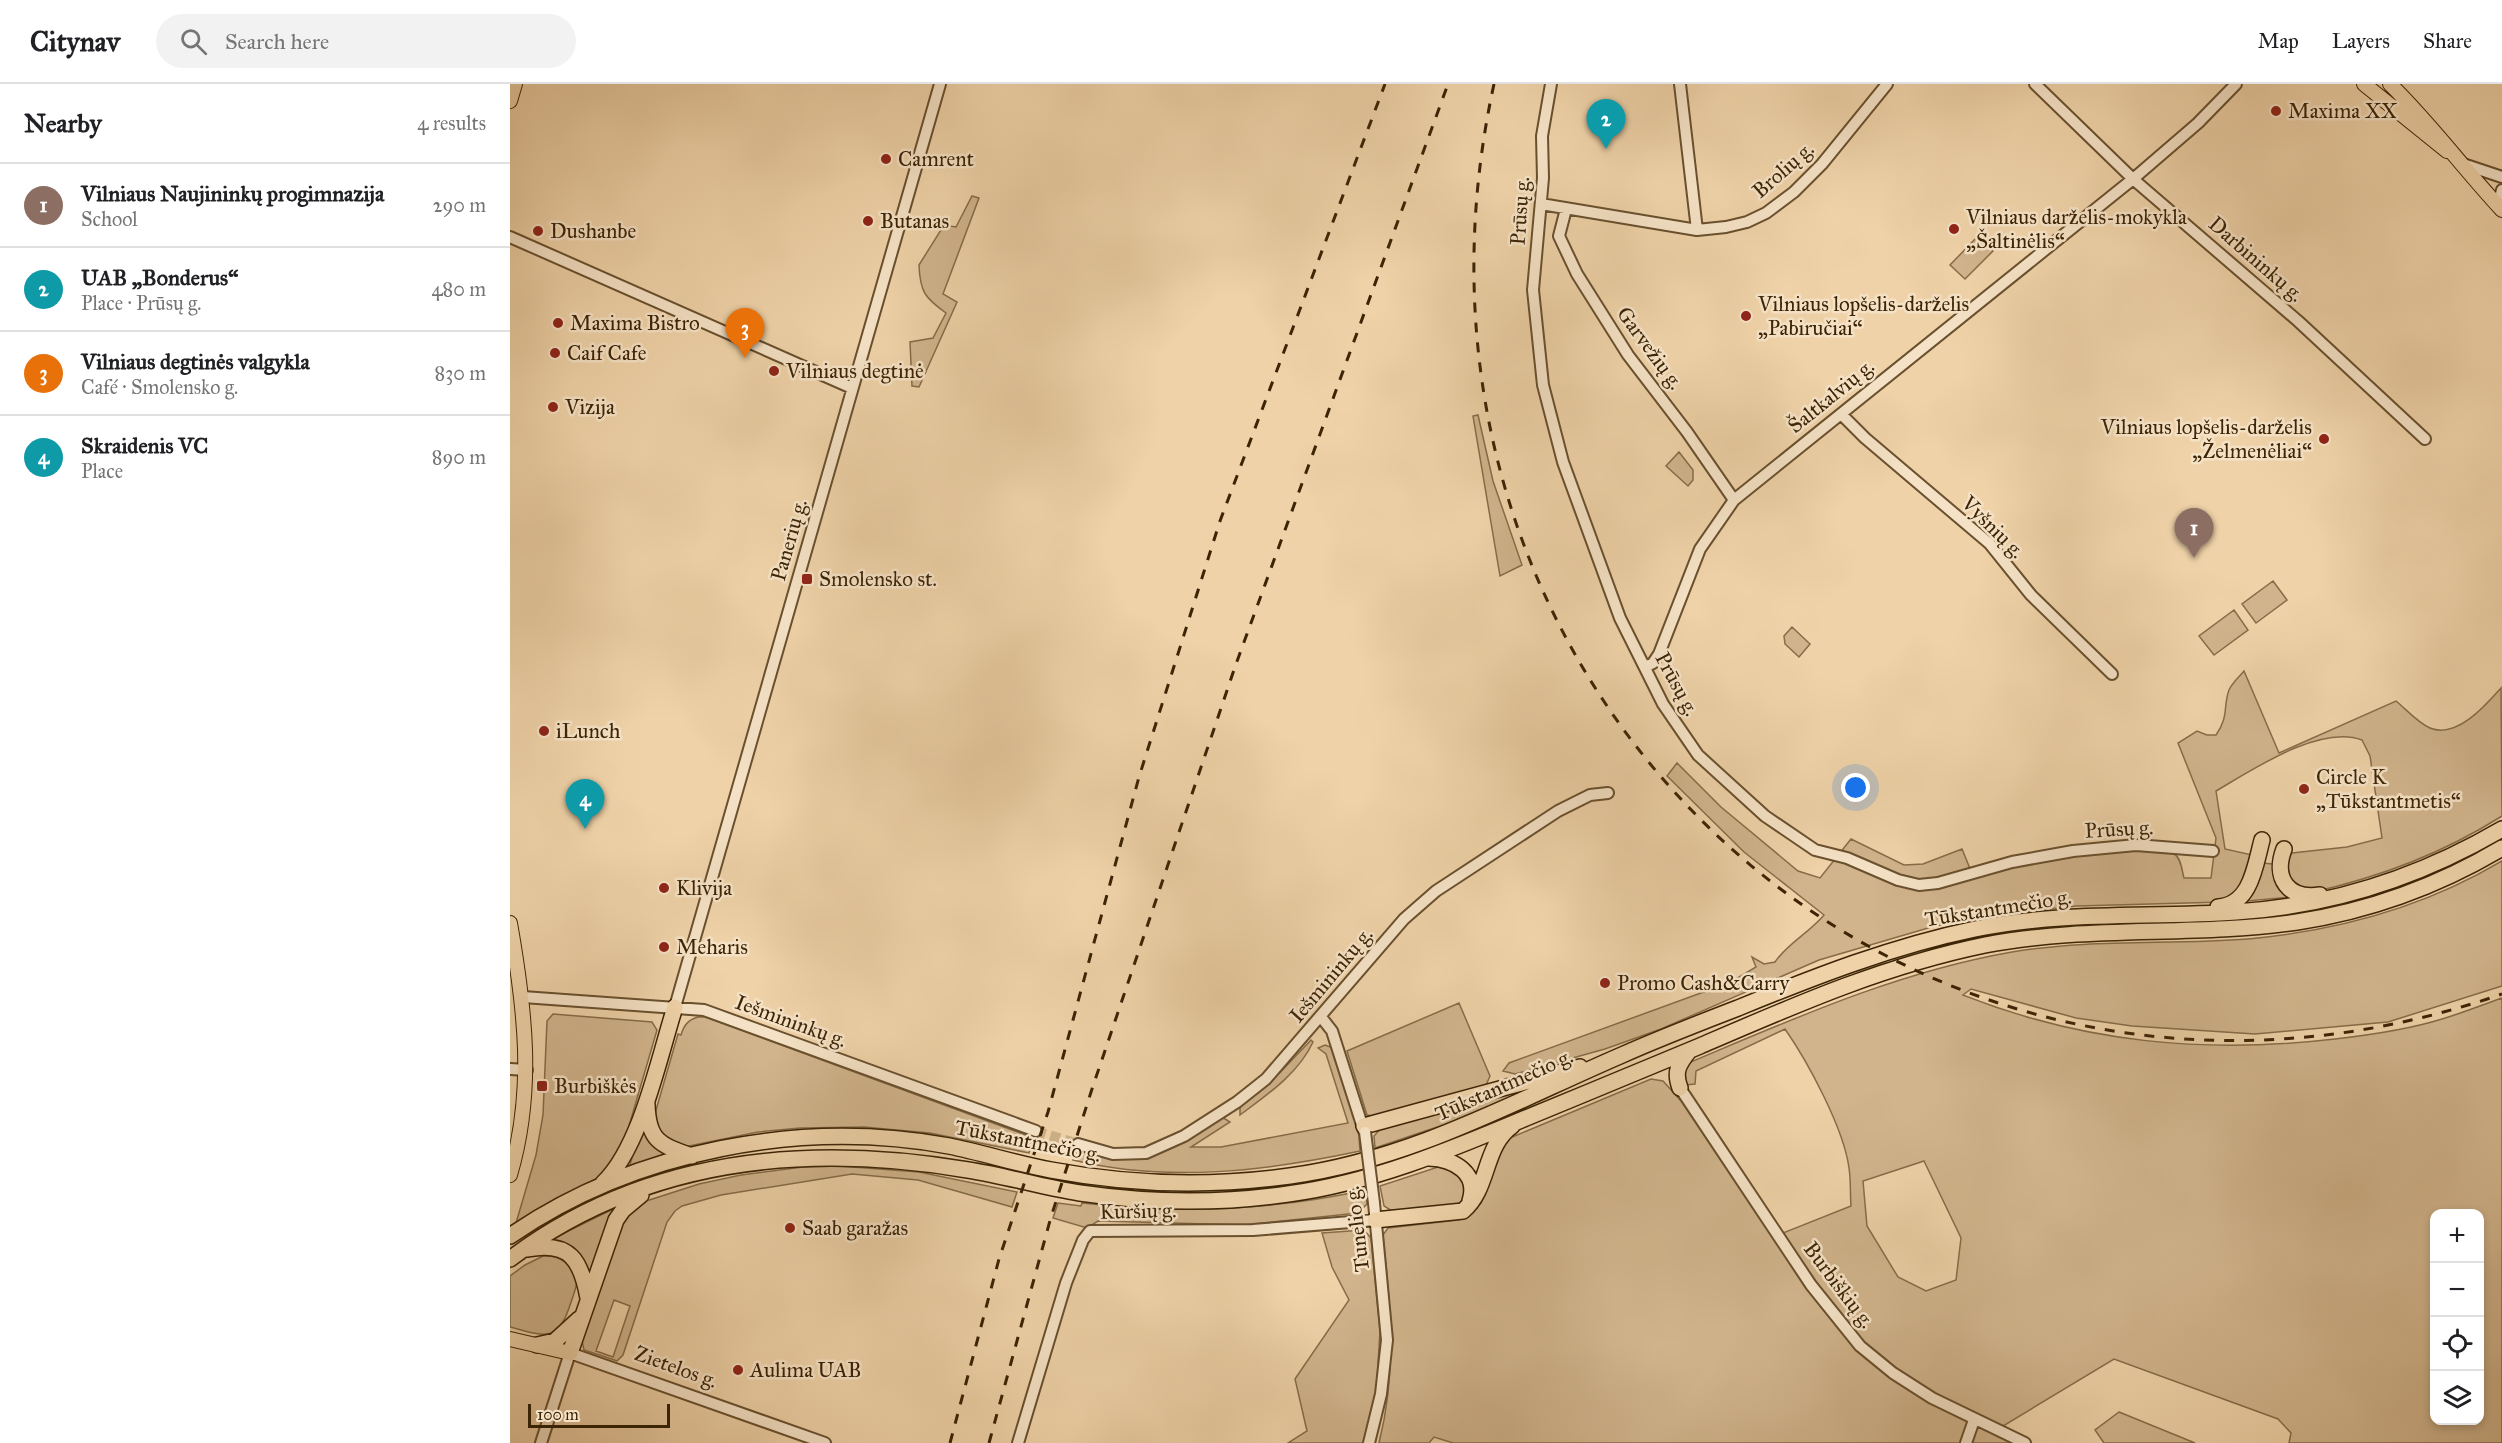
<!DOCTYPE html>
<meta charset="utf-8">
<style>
:root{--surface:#fff;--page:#f2f2f2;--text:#202124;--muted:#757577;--line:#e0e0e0;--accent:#db2777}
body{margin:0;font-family:"IM FELL Great Primer",serif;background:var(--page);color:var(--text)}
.controls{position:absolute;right:18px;bottom:18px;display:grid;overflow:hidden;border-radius:12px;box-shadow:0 3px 9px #0003}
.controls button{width:54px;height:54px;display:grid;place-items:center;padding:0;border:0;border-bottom:2px solid var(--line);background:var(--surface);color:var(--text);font:30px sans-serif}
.scale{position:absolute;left:18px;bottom:15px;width:142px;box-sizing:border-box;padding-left:6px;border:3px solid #3c2405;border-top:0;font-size:16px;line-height:21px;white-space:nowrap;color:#3c2405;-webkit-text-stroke:4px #f5e2c6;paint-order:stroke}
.you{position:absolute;left:1346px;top:704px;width:21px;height:21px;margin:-15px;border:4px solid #fff;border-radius:50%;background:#1a73e8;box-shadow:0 0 0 9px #1a73e833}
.badge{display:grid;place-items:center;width:39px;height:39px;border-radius:50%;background:var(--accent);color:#fff;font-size:20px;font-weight:700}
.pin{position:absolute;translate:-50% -50px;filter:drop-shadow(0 2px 3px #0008)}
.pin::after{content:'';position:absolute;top:32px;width:21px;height:18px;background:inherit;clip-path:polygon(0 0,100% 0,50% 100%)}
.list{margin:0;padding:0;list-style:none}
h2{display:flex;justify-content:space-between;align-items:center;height:78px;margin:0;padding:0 24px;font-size:26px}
h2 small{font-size:20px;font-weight:400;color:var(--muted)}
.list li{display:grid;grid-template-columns:39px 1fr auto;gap:18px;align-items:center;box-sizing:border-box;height:84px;padding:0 24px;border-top:2px solid var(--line)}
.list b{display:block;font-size:22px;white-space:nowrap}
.list p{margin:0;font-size:20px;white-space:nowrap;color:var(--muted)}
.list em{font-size:20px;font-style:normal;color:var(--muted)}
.icon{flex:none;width:33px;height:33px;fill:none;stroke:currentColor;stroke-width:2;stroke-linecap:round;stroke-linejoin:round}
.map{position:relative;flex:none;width:1992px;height:1359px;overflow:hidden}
header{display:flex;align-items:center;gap:36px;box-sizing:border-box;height:84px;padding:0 30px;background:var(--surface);border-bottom:2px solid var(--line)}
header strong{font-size:28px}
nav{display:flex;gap:33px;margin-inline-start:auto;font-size:21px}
.search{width:420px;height:54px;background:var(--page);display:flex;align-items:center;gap:15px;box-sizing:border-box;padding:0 21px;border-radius:33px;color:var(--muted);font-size:22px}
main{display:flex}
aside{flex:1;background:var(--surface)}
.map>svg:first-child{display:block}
.green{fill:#d1b48c;stroke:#866c48;stroke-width:1.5;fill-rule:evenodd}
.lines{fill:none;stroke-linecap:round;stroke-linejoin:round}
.minor-tunnel{stroke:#cbaf87;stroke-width:10;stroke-dasharray:10 5;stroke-linecap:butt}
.minor-casing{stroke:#69502e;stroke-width:14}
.major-casing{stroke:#3c2405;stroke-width:16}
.highway-casing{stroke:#3c2405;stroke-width:18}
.minor{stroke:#f5e2c6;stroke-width:10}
.major{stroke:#efd2a8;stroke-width:14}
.highway{stroke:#efd2a8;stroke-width:15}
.rail{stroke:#3c2405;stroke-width:3;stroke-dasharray:10 10;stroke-linecap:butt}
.minor-bridge-casing{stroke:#69502e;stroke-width:14;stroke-linecap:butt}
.minor-bridge{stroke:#f5e2c6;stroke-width:10}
.poi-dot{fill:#8f2418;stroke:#f5e2c6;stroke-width:2}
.labels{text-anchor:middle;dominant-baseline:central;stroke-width:5;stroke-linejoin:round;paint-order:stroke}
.poi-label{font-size:21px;fill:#3c2405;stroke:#f5e2c6;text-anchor:start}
.street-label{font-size:21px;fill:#3c2405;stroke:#f5e2c6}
</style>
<header>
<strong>Citynav</strong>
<div class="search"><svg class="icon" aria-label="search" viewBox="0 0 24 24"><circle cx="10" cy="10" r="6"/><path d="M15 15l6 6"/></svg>Search here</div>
<nav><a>Map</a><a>Layers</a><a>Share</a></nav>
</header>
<main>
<aside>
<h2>Nearby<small>4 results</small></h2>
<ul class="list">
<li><span class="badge" style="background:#8d6e63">1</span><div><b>Vilniaus Naujininkų progimnazija</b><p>School</p></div><em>290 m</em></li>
<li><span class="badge" style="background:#0f9aa8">2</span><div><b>UAB „Bonderus“</b><p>Place · Prūsų g.</p></div><em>480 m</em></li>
<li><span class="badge" style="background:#e8710a">3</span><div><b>Vilniaus degtinės valgykla</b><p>Café · Smolensko g.</p></div><em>830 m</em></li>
<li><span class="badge" style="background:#0f9aa8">4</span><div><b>Skraidenis VC</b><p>Place</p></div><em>890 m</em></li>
</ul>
</aside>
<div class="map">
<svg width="1992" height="1359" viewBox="0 0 1992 1359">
<rect width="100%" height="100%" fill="#efd2a8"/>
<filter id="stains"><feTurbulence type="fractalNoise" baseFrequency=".00333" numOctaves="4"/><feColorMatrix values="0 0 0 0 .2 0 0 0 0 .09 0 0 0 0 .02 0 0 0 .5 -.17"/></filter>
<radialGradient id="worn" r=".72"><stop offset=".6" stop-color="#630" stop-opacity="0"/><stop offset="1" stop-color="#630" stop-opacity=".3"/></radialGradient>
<path class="green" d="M462,112L469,114L433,210L447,218L409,303L402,302L400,258L423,254L436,229C415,214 410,208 409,181L434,141L446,143Z
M1468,152L1483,167L1455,195L1440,181Z
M968,331L983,397L1012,481L990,492L963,332Z
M1169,368L1183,386V396L1178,402L1156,382Z
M1763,497L1777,516L1746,539L1732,520Z
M1724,526L1738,546L1704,571L1689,552Z
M1282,543L1300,560L1289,573L1275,560L1274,552Z
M1734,587L1769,669L1886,617C1896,625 1908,639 1920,644C1947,655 1976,621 1991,604L1992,732C1932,770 1868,794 1799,809L1777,796L1776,777L1782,769L1837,763L1872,754L1860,672L1852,656C1810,640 1742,686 1706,707L1715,765L1742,771L1731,804L1714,818L1567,822L1494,830L1425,842L1309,876L1151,945L1095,965L1005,990L993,987L999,979L1221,898L1246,883L1242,873L1254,880L1265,878C1278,859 1299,849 1314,831L1234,768L1157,692L1167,679L1211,723L1288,787L1310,794L1341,755L1394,781L1413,780L1452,765L1463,792C1500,782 1632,756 1664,770C1671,773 1672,787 1674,794H1701L1706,754L1668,659L1687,647L1697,651H1706C1719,633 1713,622 1719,606C1722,599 1730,592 1734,587Z
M1992,777V902L1878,938L1745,950L1622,942L1566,934L1461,905L1453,911C1574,959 1696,970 1825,955C1860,951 1897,946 1932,935C1952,929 1972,921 1992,914V1359H1779L1781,1349L1768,1335L1604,1275L1493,1342L1504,1359H943L924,1353L919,1359H869C887,1287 881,1224 873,1151L878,1144L948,1136L957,1133L971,1119L991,1062L1000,1054L1141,995L1153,997L1172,1018L1263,1153L1341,1122C1340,1109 1341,1096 1339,1084C1334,1045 1298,978 1275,945L1186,987L1185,1000L1175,1001L1170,997L1176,980C1283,935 1387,888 1502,868C1580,855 1659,861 1738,855C1826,847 1915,823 1992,777ZM1414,1077L1451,1154L1446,1196L1416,1207L1388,1193L1357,1142L1353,1097ZM1924,1130H1970V1336H1924Z
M1752,779L1763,780C1765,796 1769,803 1780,813L1737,817Z
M949,919L980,992L976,1001L867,1033L857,1031L837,967Z
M43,930L142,938L147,946L112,1066L95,1090L6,1139L26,1071L33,1031L37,937Z
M188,933H195L524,1054L519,1069L420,1049L354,1043L290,1044L248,1048L179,1062L169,1063L151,1053L145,1034L146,1026L168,950L171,951C174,941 178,936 188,933Z
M801,956L803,958C789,989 757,1011 730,1031V1023L760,999Z
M815,961L823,964L848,1040L850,1067C756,1087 658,1099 563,1076L567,1065C632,1087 658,1070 712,1033L720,1038L681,1063H711L838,1039L816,970L808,964Z
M1028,1001L936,1040L865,1064L864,1052L872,1043Z
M133,1038L144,1062L158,1073L118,1087Z
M329,1082L409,1088L507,1108L502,1123L408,1096L342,1090L211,1111L172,1122L165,1127L157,1138L113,1271L107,1277L74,1266L72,1257L110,1141L127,1120L189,1100L231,1091L293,1083ZM104,1216L120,1222L103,1273L86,1267Z
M931,1082L954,1091L956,1112L948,1120L882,1127L874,1122L870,1102Z
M855,1106L857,1120L848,1129L734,1141L588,1137L577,1144L543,1134L548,1119L571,1122L572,1119C668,1130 760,1127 855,1106Z
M103,1125L79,1194L38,1157Z
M854,1146L861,1154L870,1247L866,1311L855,1359H778L797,1347L785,1295L839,1216L822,1183L812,1149Z
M33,1172C53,1171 59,1180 67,1197C66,1206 62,1215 59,1224C47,1260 31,1251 0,1243V1192L15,1181Z
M1609,1328L1685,1359H1594L1585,1346Z"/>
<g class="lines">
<path class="minor-tunnel" d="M526,1047L568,1060"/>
<g class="minor-casing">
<path id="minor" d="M1041,0L1032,52L1033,94L1023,206L1033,301L1053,378L1110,534L1153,620L1188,671L1255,732L1305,766L1337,774L1388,796L1409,801L1428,799L1502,778L1563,767L1626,761L1703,767
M1170,0L1187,146
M1525,0L1623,95L1788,237L1915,355
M1950,79L1992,93
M1031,120L1187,146L1216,143L1237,138L1256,129L1284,108L1312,80L1377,0
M1988,122L1992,106
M1056,125L1049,152L1067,190L1118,271L1177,348L1224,416
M0,153L342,304
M1331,330L1355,354L1480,460L1521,511L1602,590
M1135,583L1143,579L1149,570L1190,465L1224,416L1623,95L1688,39L1726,0
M13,913L194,926L526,1047
M165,923L430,0
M811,933L822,947L854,1047
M0,985L17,986
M1170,1004L1301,1201L1350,1262L1383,1289L1422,1314L1515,1359
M568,1060L603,1070L636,1069L674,1052L727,1018L756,995L894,835L926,807L1048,727L1080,711L1098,709
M31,1359L60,1269L315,1359
M508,1359L556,1199L573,1156L580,1147L743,1146L865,1136
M859,1359L871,1310L877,1256L864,1119
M1456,1359L1464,1336"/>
</g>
<g class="major-casing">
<path id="major" d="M1854,0L1937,67
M1880,0C1921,40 1953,84 1992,126
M0,17L5,0
M0,839C15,925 25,1006 0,1091
M0,1255L60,1269"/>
</g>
<g class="highway-casing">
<path id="highway" d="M1774,765C1763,794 1778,816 1810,811
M1708,823C1741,821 1745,782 1752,756
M1170,1004C1164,988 1168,981 1179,967
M137,1020C138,1057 150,1061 182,1072
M854,1042L1070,983
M919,1074C944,1075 969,1089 960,1117
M93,1099C131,1063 149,973 165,923
M865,1136L953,1127C980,1104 973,1063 1002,1042
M0,1152C125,1066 291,1035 439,1062C474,1069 507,1080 541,1086C621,1101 700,1103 780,1092C900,1076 1003,1018 1112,971C1150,954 1189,939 1228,924C1306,892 1383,862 1465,845C1551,827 1639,834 1726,828C1821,822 1910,793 1992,745
M18,1165C60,1157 71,1176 78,1214
M0,1175C134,1074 297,1059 458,1086C496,1092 532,1103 570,1109C639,1119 710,1120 778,1110C861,1099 940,1066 1016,1034C1074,1010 1133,986 1190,962C1285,921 1373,882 1475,861C1578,841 1683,853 1787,838C1859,827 1930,801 1992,764
M27,1261L45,1257L69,1235
M60,1269L106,1136L113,1126L131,1111"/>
</g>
<use href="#minor" class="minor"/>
<use href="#major" class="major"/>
<use href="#highway" class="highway"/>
<path class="rail" d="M984,0C851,606 1399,1116 1992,910
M440,1359L489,1175L538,1028L629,693L710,437L875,0
M479,1359L541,1133L582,1005L726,580L938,0"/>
<g class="minor-bridge-casing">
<path id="minor-bridge" d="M855,1048L864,1119"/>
</g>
<use href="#minor-bridge" class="minor-bridge"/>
</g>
<g class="poi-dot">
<circle cx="1766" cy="27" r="6"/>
<circle cx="376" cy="75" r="6"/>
<circle cx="358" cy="137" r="6"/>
<circle cx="1444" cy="145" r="6"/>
<circle cx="28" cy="147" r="6"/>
<circle cx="1236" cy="232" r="6"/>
<circle cx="48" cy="239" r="6"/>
<circle cx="45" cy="269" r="6"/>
<circle cx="264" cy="287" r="6"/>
<circle cx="43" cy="323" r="6"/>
<circle cx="1814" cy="355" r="6"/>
<rect x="291" y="489" width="12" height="12" rx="3"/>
<circle cx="34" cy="647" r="6"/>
<circle cx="1794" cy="705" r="6"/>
<circle cx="154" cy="804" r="6"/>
<circle cx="154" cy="863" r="6"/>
<circle cx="1095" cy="899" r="6"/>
<rect x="26" y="996" width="12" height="12" rx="3"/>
<circle cx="280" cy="1144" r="6"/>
<circle cx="228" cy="1286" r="6"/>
</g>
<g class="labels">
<g class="poi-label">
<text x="1778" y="27">Maxima XX</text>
<text x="388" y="75">Camrent</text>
<text x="1456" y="133">Vilniaus darželis-mokykla<tspan x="1456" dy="24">„Šaltinėlis“</tspan></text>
<text x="370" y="137">Butanas</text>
<text x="40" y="147">Dushanbe</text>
<text x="1248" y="220">Vilniaus lopšelis-darželis<tspan x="1248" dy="24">„Pabiručiai“</tspan></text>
<text x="60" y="239">Maxima Bistro</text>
<text x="57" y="269">Caif Cafe</text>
<text x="276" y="287">Vilniaus degtinė</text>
<text x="55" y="323">Vizija</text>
<text x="1802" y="343" text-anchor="end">Vilniaus lopšelis-darželis<tspan x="1802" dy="24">„Želmenėliai“</tspan></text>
<text x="309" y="495">Smolensko st.</text>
<text x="46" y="647">iLunch</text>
<text x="1806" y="693">Circle K<tspan x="1806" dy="24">„Tūkstantmetis“</tspan></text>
<text x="166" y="804">Klivija</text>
<text x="166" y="863">Meharis</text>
<text x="1107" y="899">Promo Cash&amp;Carry</text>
<text x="44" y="1002">Burbiškės</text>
<text x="292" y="1144">Saab garažas</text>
<text x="240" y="1286">Aulima UAB</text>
</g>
<g class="street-label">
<text transform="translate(1273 86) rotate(-41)">Brolių g.</text>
<text transform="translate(1010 127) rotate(-86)">Prūsų g.</text>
<text transform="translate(1746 175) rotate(41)">Darbininkų g.</text>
<text transform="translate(1140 264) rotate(54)">Garvežių g.</text>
<text transform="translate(1321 312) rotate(-39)">Šaltkalvių g.</text>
<text transform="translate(1483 443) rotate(45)">Vyšnių g.</text>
<text transform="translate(279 456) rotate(-74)">Panerių g.</text>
<text transform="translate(1167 600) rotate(62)">Prūsų g.</text>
<text transform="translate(1609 745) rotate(-3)">Prūsų g.</text>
<text transform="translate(1488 824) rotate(-9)">Tūkstantmečio g.</text>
<text transform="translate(821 891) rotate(-50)">Iešmininkų g.</text>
<text transform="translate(281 937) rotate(20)">Iešmininkų g.</text>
<text transform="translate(994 1001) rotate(-24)">Tūkstantmečio g.</text>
<text transform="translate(518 1057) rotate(11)">Tūkstantmečio g.</text>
<text transform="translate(628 1127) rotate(-1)">Kuršių g.</text>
<text transform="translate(847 1145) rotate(-97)">Tunelio g.</text>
<text transform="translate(1329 1201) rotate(53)">Burbiškių g.</text>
<text transform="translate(166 1283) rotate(20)">Zietelos g.</text>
</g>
</g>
<rect width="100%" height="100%" filter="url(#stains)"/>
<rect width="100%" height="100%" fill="url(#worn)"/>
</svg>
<div class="controls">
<button>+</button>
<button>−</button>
<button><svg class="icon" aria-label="locate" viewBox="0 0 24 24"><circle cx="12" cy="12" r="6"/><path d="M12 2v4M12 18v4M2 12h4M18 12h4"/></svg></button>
<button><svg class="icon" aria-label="layers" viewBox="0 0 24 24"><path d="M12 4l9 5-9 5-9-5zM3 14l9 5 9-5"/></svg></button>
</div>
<div class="scale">100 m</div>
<div class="you"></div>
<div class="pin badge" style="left:1684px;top:474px;background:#8d6e63">1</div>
<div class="pin badge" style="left:1096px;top:65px;background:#0f9aa8">2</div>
<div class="pin badge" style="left:235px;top:274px;background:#e8710a">3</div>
<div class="pin badge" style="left:75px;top:745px;background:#0f9aa8">4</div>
</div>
</main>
